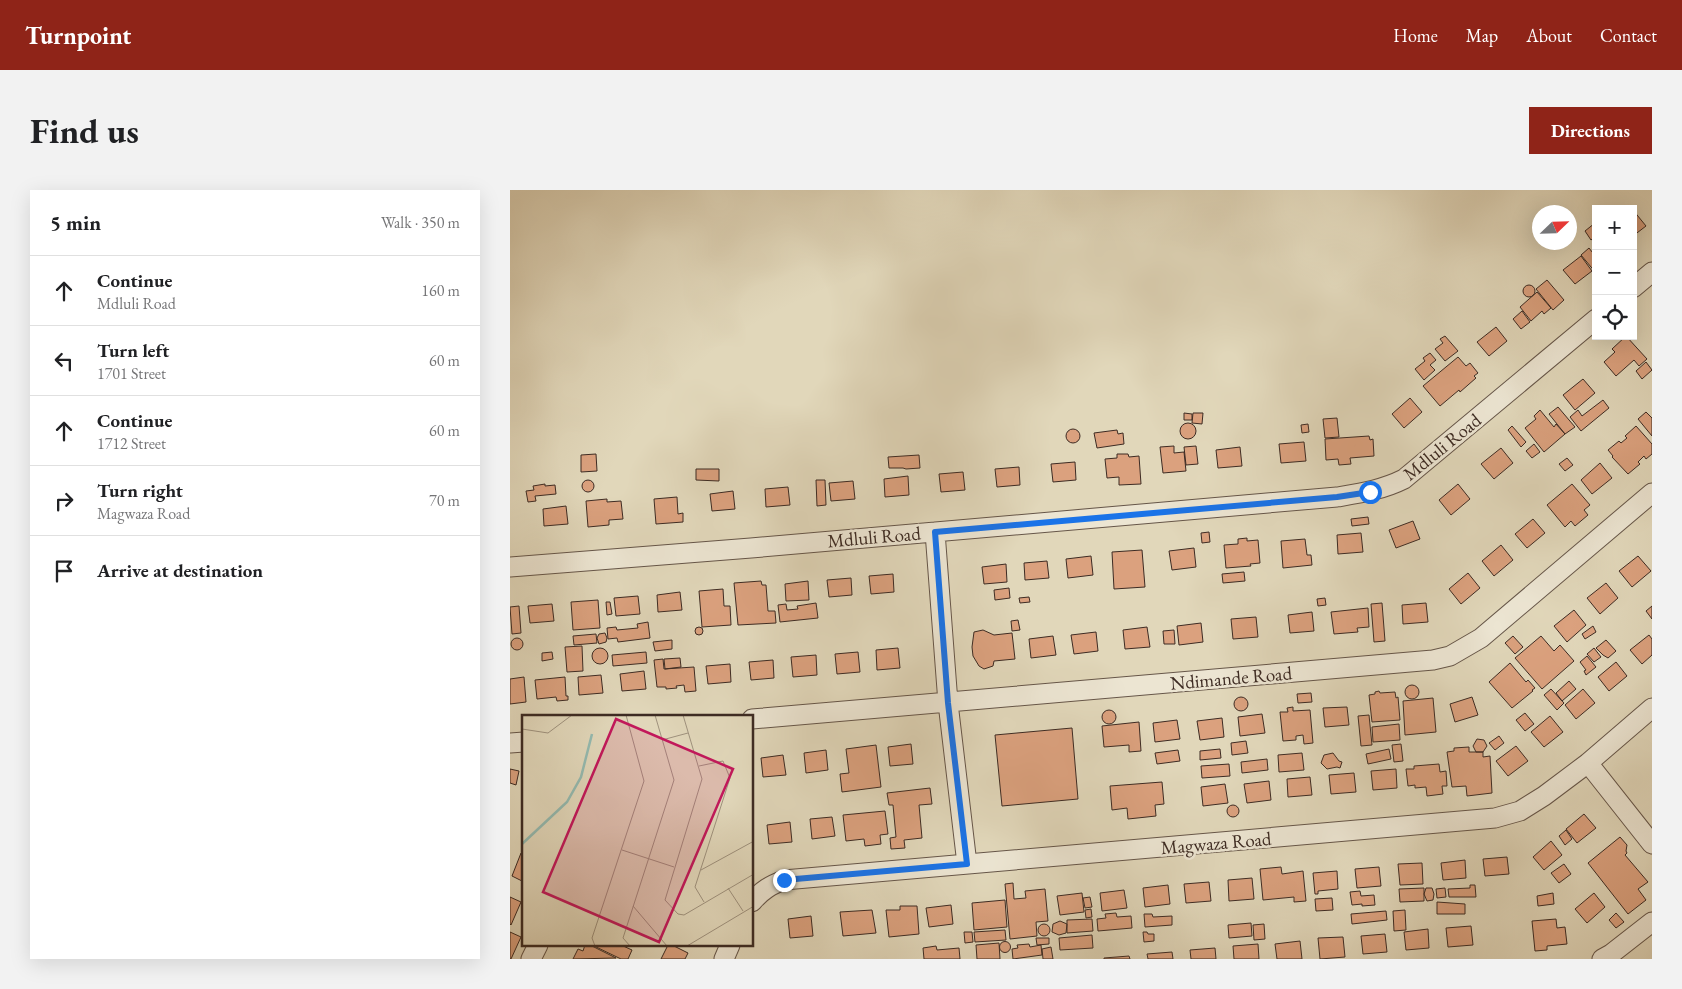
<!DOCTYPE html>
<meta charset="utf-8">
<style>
:root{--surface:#fff;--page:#f2f2f2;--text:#202124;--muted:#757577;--line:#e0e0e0;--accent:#8f2418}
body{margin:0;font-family:"EB Garamond",serif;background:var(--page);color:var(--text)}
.controls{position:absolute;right:15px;top:15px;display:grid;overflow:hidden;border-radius:0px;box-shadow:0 5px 20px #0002}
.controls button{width:45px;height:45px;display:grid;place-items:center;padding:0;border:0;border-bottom:1px solid var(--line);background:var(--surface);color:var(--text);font:25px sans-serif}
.compass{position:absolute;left:1022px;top:15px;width:45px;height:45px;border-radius:50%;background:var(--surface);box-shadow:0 5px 20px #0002;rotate:67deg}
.stop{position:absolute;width:15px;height:15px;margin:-11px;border:4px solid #1a73e8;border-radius:50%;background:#fff}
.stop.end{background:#1a73e8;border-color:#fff;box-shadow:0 1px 5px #0008}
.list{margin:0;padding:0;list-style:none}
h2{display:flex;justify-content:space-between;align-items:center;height:65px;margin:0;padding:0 20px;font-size:21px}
h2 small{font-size:16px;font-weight:400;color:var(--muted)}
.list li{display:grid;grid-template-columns:32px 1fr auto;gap:15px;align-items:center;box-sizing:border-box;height:70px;padding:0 20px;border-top:1px solid var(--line)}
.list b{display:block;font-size:19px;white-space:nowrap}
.list p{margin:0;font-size:16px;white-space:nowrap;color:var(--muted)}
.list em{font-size:16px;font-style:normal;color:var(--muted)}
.icon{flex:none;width:28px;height:28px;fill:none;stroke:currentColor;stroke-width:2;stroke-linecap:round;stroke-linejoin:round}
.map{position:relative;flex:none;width:1142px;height:769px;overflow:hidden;border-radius:0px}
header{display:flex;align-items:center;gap:30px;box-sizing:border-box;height:70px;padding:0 25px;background:var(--accent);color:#fff}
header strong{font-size:24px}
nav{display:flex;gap:28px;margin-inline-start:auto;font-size:18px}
.intro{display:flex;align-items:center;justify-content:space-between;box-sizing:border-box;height:120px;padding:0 30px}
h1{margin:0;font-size:35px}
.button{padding:12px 22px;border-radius:0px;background:var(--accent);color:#fff;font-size:18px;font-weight:700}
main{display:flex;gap:30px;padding:0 30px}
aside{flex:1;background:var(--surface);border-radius:0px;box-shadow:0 5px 20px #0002}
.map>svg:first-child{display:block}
.building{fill:#dba17e;stroke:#3d2b23}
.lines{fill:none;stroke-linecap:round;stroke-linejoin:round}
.street-casing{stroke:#665649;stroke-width:21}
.street{stroke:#ece5d2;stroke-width:19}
.route{stroke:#1a73e8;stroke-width:6}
.labels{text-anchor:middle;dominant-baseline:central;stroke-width:5;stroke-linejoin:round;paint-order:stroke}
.street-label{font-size:19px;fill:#3d2b23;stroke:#ece5d2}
.inset-river{fill:none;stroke:#94bab0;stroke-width:2.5}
.inset-road{fill:none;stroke:#9f927e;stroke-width:1}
.view{fill:#c2185b;fill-opacity:0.15;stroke:#c2185b;stroke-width:2.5}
.inset-edge{fill:none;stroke:#3d2b23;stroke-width:2.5}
</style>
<header>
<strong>Turnpoint</strong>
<nav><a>Home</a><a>Map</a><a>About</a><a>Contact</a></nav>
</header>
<div class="intro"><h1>Find us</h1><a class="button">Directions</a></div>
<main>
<aside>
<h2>5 min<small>Walk · 350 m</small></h2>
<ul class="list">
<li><svg class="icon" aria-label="ahead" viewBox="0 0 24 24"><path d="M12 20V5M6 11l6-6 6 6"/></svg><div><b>Continue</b><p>Mdluli Road</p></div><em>160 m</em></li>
<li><svg class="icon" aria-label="left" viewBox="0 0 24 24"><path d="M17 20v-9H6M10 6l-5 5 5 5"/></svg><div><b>Turn left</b><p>1701 Street</p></div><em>60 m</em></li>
<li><svg class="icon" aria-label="ahead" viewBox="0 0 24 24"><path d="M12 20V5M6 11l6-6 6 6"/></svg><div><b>Continue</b><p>1712 Street</p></div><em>60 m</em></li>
<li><svg class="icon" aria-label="right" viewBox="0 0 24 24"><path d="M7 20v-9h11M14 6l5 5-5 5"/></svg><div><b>Turn right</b><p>Magwaza Road</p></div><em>70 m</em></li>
<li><svg class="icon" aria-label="arrive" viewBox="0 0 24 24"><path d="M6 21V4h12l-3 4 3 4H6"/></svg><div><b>Arrive at destination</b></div></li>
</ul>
</aside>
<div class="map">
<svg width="1142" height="769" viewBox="0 0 1142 769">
<rect width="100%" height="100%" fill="#e1d7ba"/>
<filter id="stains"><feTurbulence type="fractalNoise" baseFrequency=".004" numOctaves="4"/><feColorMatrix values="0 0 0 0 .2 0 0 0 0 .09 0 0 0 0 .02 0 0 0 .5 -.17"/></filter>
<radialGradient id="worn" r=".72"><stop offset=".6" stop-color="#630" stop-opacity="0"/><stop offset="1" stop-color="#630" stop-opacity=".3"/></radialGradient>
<path class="building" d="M1123,20L1136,36L1123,46Z
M1085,33L1086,46L1081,50L1075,41Z
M1079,58L1086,67V83L1071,65Z
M1071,66L1082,81L1065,94L1053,80Z
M1037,90L1054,110L1043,120L1026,99Z
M1013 101a6 6 0 1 1 12 0a6 6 0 1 1-12 0Z
M1027,102L1041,118L1034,124L1032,121L1021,131L1010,117Z
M1012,121L1020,132L1011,139L1003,129Z
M986,137L997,151L979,166L967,152Z
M935,146L948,161L935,171L925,159L933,153L930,149Z
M1116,146L1137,169L1129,176L1124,170L1106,186L1094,172L1105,162L1102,159Z
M920,163L926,170L920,175L925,180L914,190L905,179L915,171L913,168Z
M948,167L956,176L960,173L968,183L964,186L966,188L950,202L949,200L930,216L913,196Z
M1136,172L1142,180L1132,189L1126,181Z
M1073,189L1085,203L1065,220L1053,205Z
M900,208L912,222L894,238L882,224Z
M1093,210L1099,218L1071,241L1060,227L1068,220L1072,226Z
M1048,217L1065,237L1055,244L1039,224Z
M1030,220L1044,237L1046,234L1055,244L1034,262L1015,238L1026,229L1024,226Z
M1136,222L1142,228V246L1128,229Z
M674,223L682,224V230H674Z
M683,223H693L692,234L682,233Z
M827,228L829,247L815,248L813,229Z
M670 241a8 8 0 1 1 16 0a8 8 0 1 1-16 0Z
M798,234L799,242L792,243L791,235Z
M1002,236L1016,252L1011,257L998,240Z
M1126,236L1142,254V264L1136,269L1134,266L1128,272L1130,274L1118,284L1102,267L1103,266L1098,260L1109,251L1111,253L1117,248L1115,246Z
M556 246a7 7 0 1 1 14 0a7 7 0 1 1-14 0Z
M607,240L608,244L613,243L614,254L587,258L584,243Z
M859,246L860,250L863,249L864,266L840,268L841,274L829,275L828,269L816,270L815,249Z
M794,252L796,271L771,273L769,254Z
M1024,254L1030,262L1022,268L1016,261Z
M664,256V263L674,262L676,281L653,283L650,257Z
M686,256L688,274L676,275L674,257Z
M730,257L732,276L708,278L706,260Z
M991,258L1003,273L984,289L971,274Z
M86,264L87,281L71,282V265Z
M607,264H618L619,267L629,266L631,294L609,295V287L597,288L595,269L607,268Z
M409,265L410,278L396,279L393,278H379L378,267Z
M1057,268L1063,275L1055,281L1049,274Z
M565,272L566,290L543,292L541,274Z
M1090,273L1102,288L1082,304L1071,290Z
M509,277L510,295L487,297L485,279Z
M186,279H209V291L186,290Z
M453,282L455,300L431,302L429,284Z
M398,286L399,305L375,307L374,289Z
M306,290H315L316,315L307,316Z
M72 296a6 6 0 1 1 12 0a6 6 0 1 1-12 0Z
M343,291L345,309L321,311L319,293Z
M35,294V296L45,295L46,304L25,306L26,311L18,312L16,301L24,300L23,296Z
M948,294L960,309L941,325L929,310Z
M1062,294L1080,315L1074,320L1078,325L1065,336L1061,331L1055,337L1037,315Z
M278,297L280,315L256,317L255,299Z
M223,301L225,319L202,321L200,304Z
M167,307L168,324L173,323V332L146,334L144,309Z
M97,309V312L111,311L113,329L99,330V335L78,337L76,311Z
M56,316L58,334L34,336L33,319Z
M858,327L859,334L842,336L841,329Z
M1023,329L1035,343L1017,358L1005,344Z
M903,331L910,349L886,358L879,340Z
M699,342L700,352L692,353L691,343Z
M851,343L853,362L828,364L827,345Z
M737,348V351L748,350L750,373L740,374L741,376L716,378L714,355L728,354V349Z
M795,349L797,365H801L802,375L773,378L771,351Z
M991,355L1003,370L984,386L972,371Z
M684,358L686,377L662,380L659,361Z
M632,360L635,397L604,399L602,362Z
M581,366L583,385L558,388L556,369Z
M1128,366L1141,381L1122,397L1109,381Z
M537,371L539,388L515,390L514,373Z
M496,374L497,392L474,394L472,377Z
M734,382L735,391L713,393L712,384Z
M958,383L970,398L951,414L939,399Z
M383,384L384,402L361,404L359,386Z
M341,388L342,405L319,407L317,390Z
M251,391L252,395H256L258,421H265L266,433L228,435L224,393Z
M298,391L299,410L276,411L275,394Z
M1096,393L1108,408L1090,424L1077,408Z
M499,398L500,408L485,410L484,400Z
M213,399L214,416H220L221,435L192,437L189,401Z
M170,402L172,420L148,422L147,405Z
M128,406L130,424L106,426L104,408Z
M519,407L520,412L510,413L509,408Z
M815,408L816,415L808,416L807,409Z
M88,410L90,438L63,440L61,412Z
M96,412H100L102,424L97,425Z
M306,413L308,428L270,432L268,415L276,414L277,420L288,419L287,416Z
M872,413L875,451L864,452L861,414Z
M916,413L918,432L893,434L892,415Z
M42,414L44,431L20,433L18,416Z
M9,416L11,443L2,444L0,417Z
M1142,416V429L1136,421Z
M858,418L859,437L847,438L848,442L824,444L821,422Z
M1064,420L1076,435L1057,452L1044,436Z
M802,422L804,441L780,443L778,425Z
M746,427L748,447L723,449L721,429Z
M508,430L510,440L502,441L501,431Z
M138,432L140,448L108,452L107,448L98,449L97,438L106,437L107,440L128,438L127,434Z
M691,433L693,452L669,455L667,436Z
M1083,436L1086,442L1075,449L1072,444Z
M185 441a4 4 0 1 1 8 0a4 4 0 1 1-8 0Z
M637,437L640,457L615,459L613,440Z
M473,440L484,445L502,443L505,469L484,471L483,476L474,479L469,476L463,466L462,457L464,442Z
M664,440L665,454H654L653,441Z
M586,442L588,461L564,464L561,445Z
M95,443L97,448L96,452L89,454L87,448L89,444Z
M86,444L87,453L64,455L63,446Z
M1139,445L1142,449V465L1132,474L1120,460Z
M543,446L546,465L521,468L519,449Z
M1003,446L1013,457L1005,464L995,453Z
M1031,446L1044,461L1050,455L1064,471L1032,499L1005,468Z
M1 454a6 6 0 1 1 12 0a6 6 0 1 1-12 0Z
M162,450V459L145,461L143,452Z
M1096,450L1106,461L1098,468L1093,465L1086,458Z
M72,456L73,481L57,482L55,457Z
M82 466a8 8 0 1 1 16 0a8 8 0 1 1-16 0Z
M388,458L390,478L367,480L366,460Z
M1084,458L1091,467L1084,472L1077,464Z
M42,462L43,469L32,471V463Z
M136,462L137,473L103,476L102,465Z
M348,462L350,482L327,484L325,464Z
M306,465L307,485L283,487L281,467Z
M1077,466L1086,477L1076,485L1074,481L1076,480L1070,472Z
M170,468L171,477L155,479L154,469Z
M153,469L154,479L184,477L186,501L175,502L174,495L166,496L167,498L156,499V497H147L144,470Z
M263,470L264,488L241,490L239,472Z
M1106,472L1117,486L1099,501L1088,487Z
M1000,473L1016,492L1018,490L1025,498L1022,500L1023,501L1002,518L979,492Z
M220,474L221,492L198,494L196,476Z
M134,481L136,499L112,501L110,484Z
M91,485L93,503L69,505L68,487Z
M14,487L16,512L0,514V489Z
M55,487L56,506H58V510L47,511L46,507L27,509L25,490Z
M1059,491L1066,499L1052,511L1046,503Z
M895 502a7 7 0 1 1 14 0a7 7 0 1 1-14 0Z
M1041,499L1054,513L1047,520L1034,505Z
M1073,499L1085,513L1066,529L1055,515Z
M869,501L870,503L885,502L886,508L888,507L890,530L862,532L859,505L865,504V502Z
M801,503L802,512L788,513L787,504Z
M962,507L968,525L945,532L940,514Z
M724 514a7 7 0 1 1 14 0a7 7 0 1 1-14 0Z
M923,508L926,542L895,545L893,511Z
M783,517V521L800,520L803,553L794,554L793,545L786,546V550L773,551L770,522H778L777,518Z
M837,517L839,535L815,537L813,518Z
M592 527a7 7 0 1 1 14 0a7 7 0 1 1-14 0Z
M1015,523L1024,534L1015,541L1006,530Z
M752,524L755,543L730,546L728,527Z
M859,525L862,555L851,556L848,526Z
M1040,526L1053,542L1034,557L1021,542Z
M712,528L714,547L690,550L687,531Z
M667,530L670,549L645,552L643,533Z
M629,532L631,561L619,562V555L594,557L592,536Z
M889,534L890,550L863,552L862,537Z
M562,538L568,609L492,616L485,545Z
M989,546L994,553L985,560L979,553Z
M967,549L974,550L977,556L973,562H966L963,556Z
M736,551L738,563L722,565L721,553Z
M401,554L403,574L380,576L378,557Z
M891,554L893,571L884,572L882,555Z
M366,555L371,597L332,602L330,584L339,583L336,559Z
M1006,556L1018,571L998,586L986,571Z
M959,557V562H973V567L980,566L982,603L957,606L956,596L942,597L937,562L944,561V558Z
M710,559L711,568L690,570V561Z
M879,559L881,569L858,574L856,564Z
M316,560L318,580L296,583L294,563Z
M668,560L670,571L647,574L645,563Z
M792,563L794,580L769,582L768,565Z
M823,563L829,571L832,572L830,578L827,577L817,579L811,573L814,565Z
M273,565L276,585L253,587L251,568Z
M757,569L758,580L732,583L731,572Z
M719,574L720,586L692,588L691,576Z
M929,574L930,582L936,581L937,596H932L933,604L917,606L916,597L905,598V595L898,596L896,579H904V576Z
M0,579L9,581L6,595L0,593Z
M886,579L887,598L863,600L861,581Z
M844,583L846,602L821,604L819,585Z
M800,587L802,605L778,607L777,589Z
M759,591L761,610L737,613L734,594Z
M652,592L654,614L645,615L646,626L618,629L617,618L602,620L600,596Z
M715,594L718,613L693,616L691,597Z
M420,598L422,614L409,615L412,648L394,650L395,658L381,659L380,648L386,647L383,615H379L377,603Z
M717 621a6 6 0 1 1 12 0a6 6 0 1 1-12 0Z
M375,621L378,644L370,645L371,654L355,656L354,649L336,651L333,625Z
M1074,624L1086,638L1067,653L1056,639Z
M322,627L325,646L302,649L300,629Z
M280,632L282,652L259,654L257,635Z
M1056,640L1062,649L1055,655L1049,646Z
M1110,647L1117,655L1116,661L1117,663L1115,665L1138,692L1128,699L1136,710L1118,724L1078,673Z
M1041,651L1052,665L1034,680L1023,667Z
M11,663L14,665V692L2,686Z
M997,667L999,684L975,686L973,669Z
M955,670L956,688L933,690L931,673Z
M912,673L913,694L890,695L888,674Z
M1054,674L1061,684L1049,693L1041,683Z
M771,677L772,684L793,681L796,711L784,712V707L753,710L750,679Z
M869,677L871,696L847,698L845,679Z
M827,681L828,699L808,701V704H805L803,683Z
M742,688L744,709L719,711L718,690Z
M699,692L701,711L676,713L674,694Z
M503,693L504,709L516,708L515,701L535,699L538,731L526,732L527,746L500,749L495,694Z
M658,695L660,714L635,717L633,698Z
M960,695H965L966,707H939L938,699L960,698Z
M914,698V711L890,712L889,699Z
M916,698H922L924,704L923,710L917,711L914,704Z
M935,698L936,707L927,708L926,699Z
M614,700L617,718L592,721L590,703Z
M850,701L851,706L864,705L865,715L852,716V714L842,715L840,702Z
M572,703L574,722L550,725L547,706Z
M1043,703L1044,714L1028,716L1027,706Z
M1084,703L1095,717L1077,733L1065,719Z
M0,707L11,712L1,735L0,734Z
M580,707L582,717L575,718L573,708Z
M822,708L823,720L806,721L805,709Z
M495,710L497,737L464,740L462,713Z
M927,712L955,714V724H927Z
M441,715L443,734L419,737L416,718Z
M390,716H407L409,744L379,747L376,720H390Z
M581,719L582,727L576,728L575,720Z
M362,720L366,743L333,746L330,722Z
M895,720L896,740L884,741L883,721Z
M876,721L877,730L842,734L841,724Z
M606,723L607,727L621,726L622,738L588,741L587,729L596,728L595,724Z
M1106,723L1114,732L1106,738L1099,730Z
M634,724H642L643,727L662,726V735L635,737Z
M301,726L303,746L280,748L278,729Z
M582,729L583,741L557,743V730Z
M1046,729L1047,738L1055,737L1057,754L1037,756V760L1025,761L1022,731Z
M550,731L557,734L556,743L549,745L542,742L543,734Z
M741,733L742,746L719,748L718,735Z
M528 740a6 6 0 1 1 12 0a6 6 0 1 1-12 0Z
M754,734L755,749L744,750L743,735Z
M961,736L963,755L938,757L936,738Z
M918,739L919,758L896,760L894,742Z
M495,740L496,750L465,752L464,742Z
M0,742L11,747L1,769H0Z
M454,742H462L463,752L455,753Z
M633,742H637L638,744H644V751L634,752Z
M875,744L877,762L853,764L851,746Z
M582,745L583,758L550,760L549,748Z
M833,747L835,767L810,769L808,748Z
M526,748H539V754L527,755Z
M790,751L792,769H767L765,754Z
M489.5 757a5.5 5.5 0 1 1 11 0a5.5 5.5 0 1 1-11 0Z
M489,753L490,769H467L466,755Z
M519,754L520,757L531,755L532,765L503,769L502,759L508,758L507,755Z
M748,754L749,769H724L723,756Z
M75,755H80L106,768L63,769L68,759L73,761Z
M82,755H111L122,760L118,769H111Z
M158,755H162L178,763L175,769H151Z
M426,756L427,760L449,758L450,769H414L413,758Z
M541,757L543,769H533L532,759Z
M705,758L706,769H681L680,760Z
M662,762L663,769H638L637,764Z
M619,766L620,769H594V768Z"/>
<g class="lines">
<g class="street-casing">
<path id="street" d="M1123,98L1142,82
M425,342L438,513L457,674
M0,377L241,358L827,307C851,303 872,300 894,289L1086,129
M242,529L923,470L940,466L971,448L1142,303
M0,553L14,552
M1078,573L1142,654
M242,712C252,700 261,695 274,690L985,628L1010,621L1034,606L1078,573L1142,518
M21,769L28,755
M214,769L220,755
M1092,769L1101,764L1142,732"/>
</g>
<use href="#street" class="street"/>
</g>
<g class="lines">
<path class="route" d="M274,690L457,674L438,513L425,342L827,307L860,302"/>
</g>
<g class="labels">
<g class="street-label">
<text transform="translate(932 257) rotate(-39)">Mdluli Road</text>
<text transform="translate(364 347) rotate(-5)">Mdluli Road</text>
<text transform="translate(721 488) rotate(-5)">Ndimande Road</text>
<text transform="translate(706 653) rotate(-5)">Magwaza Road</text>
</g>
</g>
<g transform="translate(12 525)">
<rect width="231" height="231" fill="#e1d7ba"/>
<path class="inset-river" d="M0,129L45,87L59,62L70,19"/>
<path class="inset-road" d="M161,0L180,64L143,185L156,199L162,200L232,159M0,14L26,18L50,0M140,25L166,18M177,51L201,46L208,63L173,172L182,187M100,135L152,152M179,155L232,126M206,173L221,196M111,191L145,231M73,231L70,223L122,66L104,0M108,231L101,223L152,65L133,0M165,231L232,191"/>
<path class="view" d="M94,4L211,54L137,227L21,177Z"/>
<rect width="231" height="231" class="inset-edge"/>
</g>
<rect width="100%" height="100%" filter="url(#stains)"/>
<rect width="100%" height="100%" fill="url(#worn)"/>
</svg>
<div class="controls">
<button>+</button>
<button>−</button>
<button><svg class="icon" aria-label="locate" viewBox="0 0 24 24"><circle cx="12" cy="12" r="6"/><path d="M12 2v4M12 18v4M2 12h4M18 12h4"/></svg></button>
</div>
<svg class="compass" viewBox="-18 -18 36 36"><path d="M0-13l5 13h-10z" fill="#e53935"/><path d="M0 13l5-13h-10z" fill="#757577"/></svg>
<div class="stop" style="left:860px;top:302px"></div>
<div class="stop end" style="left:274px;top:690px"></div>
</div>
</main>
